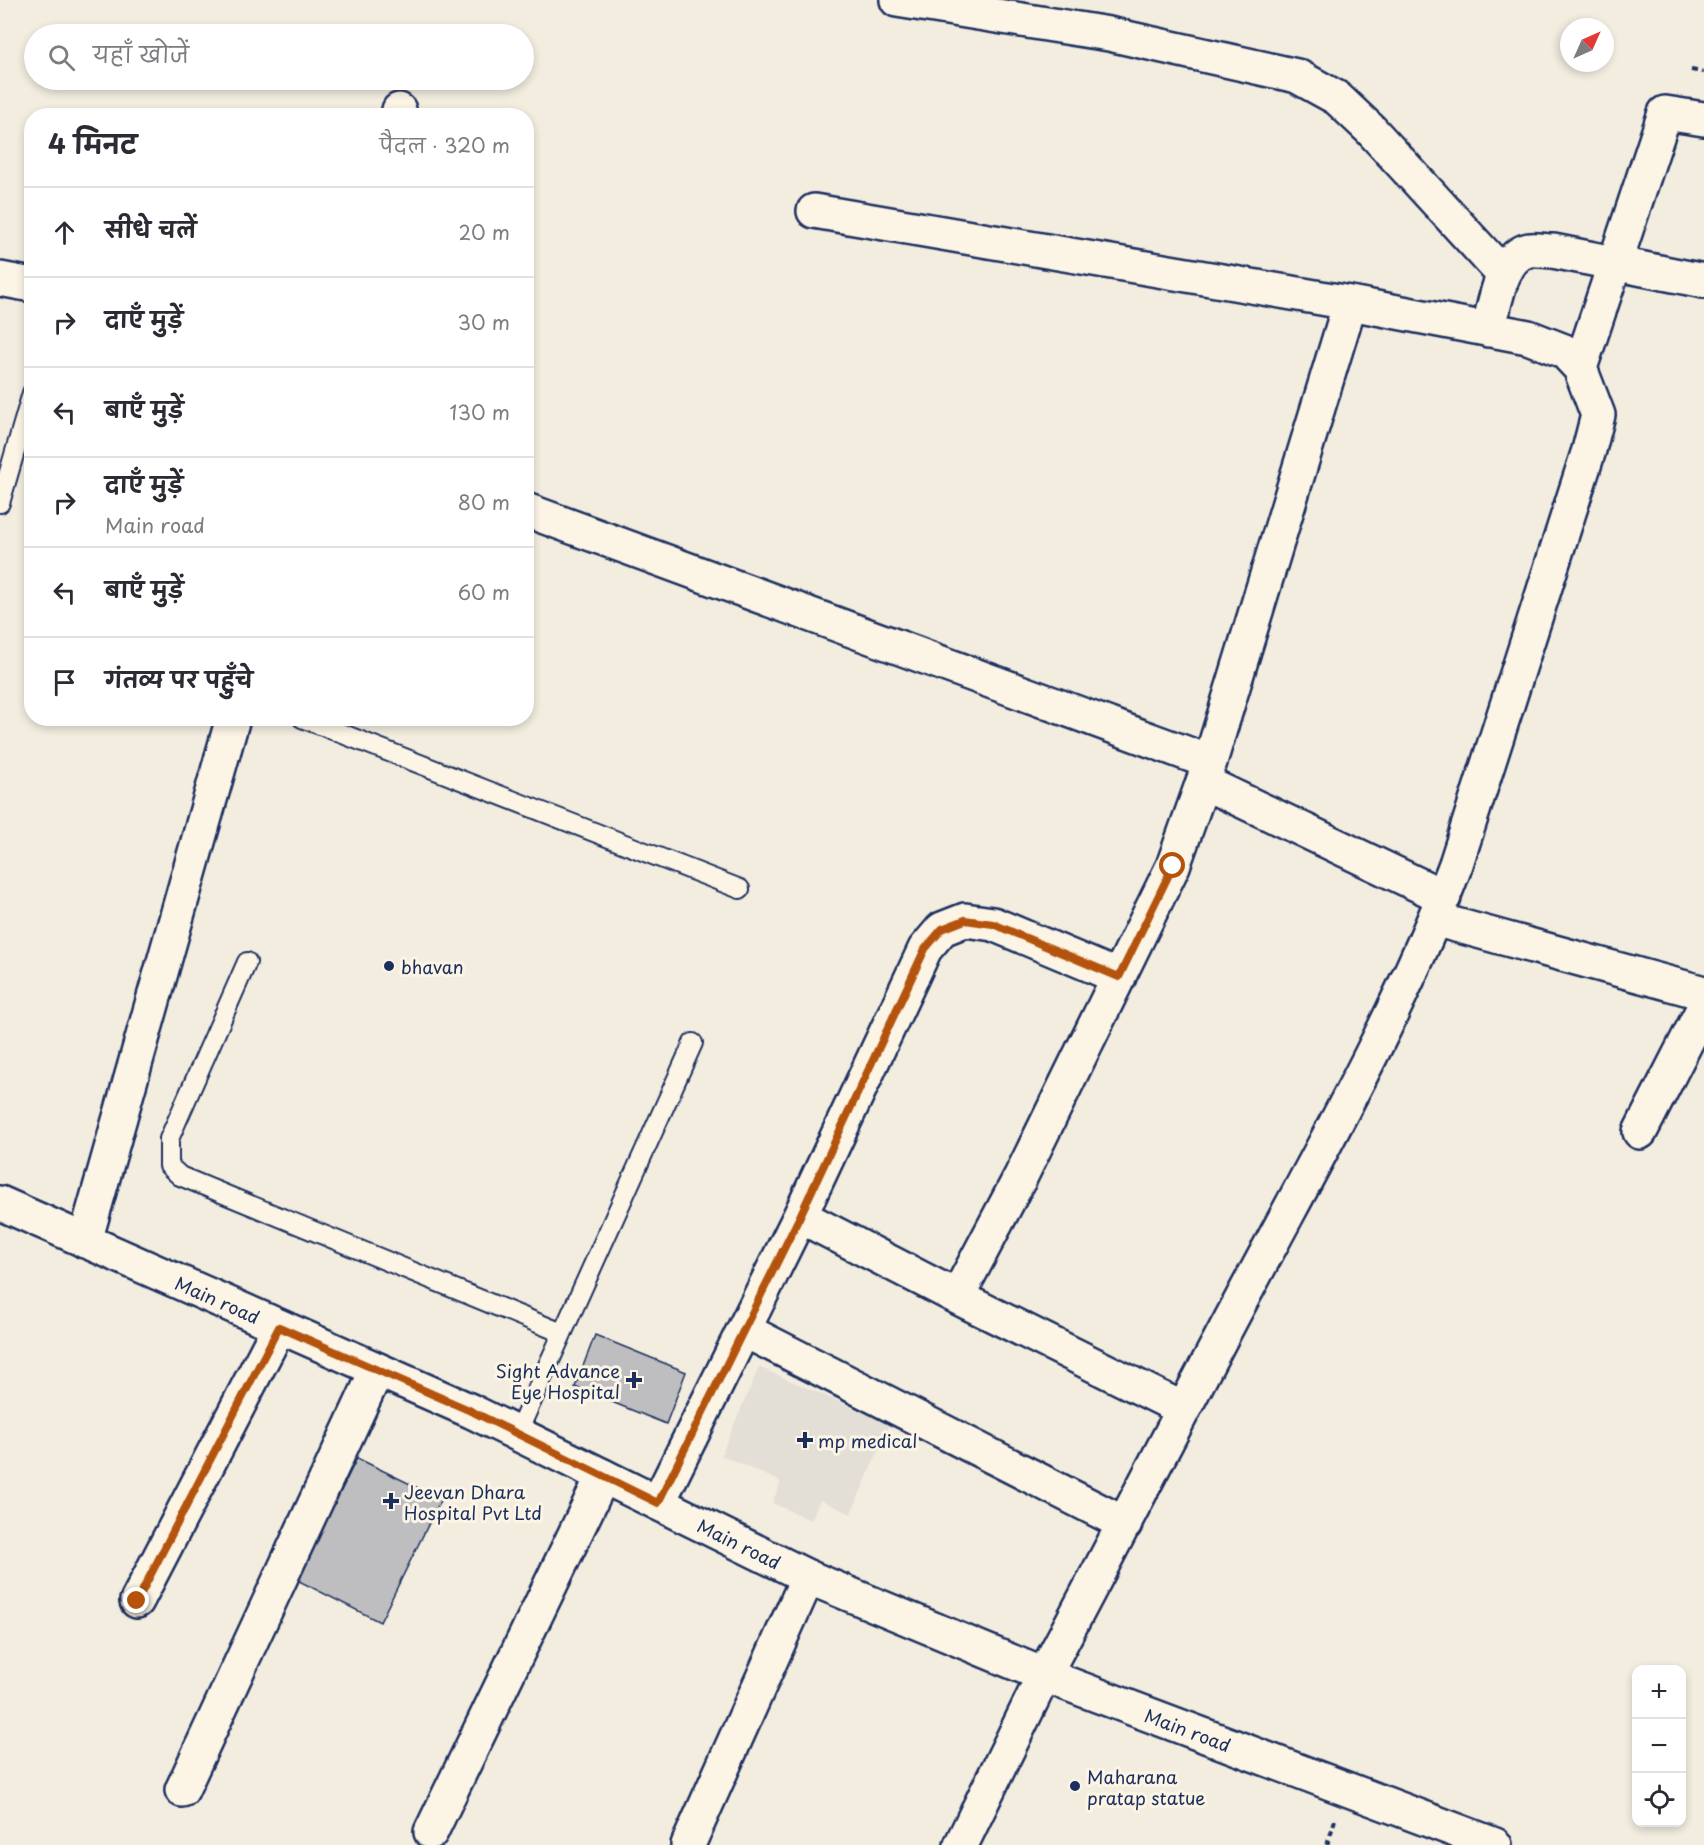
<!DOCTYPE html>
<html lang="hi">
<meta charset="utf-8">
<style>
:root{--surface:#fff;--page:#f2f2f3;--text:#2b2b33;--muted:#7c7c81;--line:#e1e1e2}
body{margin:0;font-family:"Playpen Sans","Playpen Sans Deva",sans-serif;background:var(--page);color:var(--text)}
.controls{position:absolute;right:18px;bottom:18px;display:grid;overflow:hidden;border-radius:12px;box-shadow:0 3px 9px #0003}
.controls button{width:54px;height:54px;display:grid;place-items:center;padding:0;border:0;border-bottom:2px solid var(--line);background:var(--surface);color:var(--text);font:30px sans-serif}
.compass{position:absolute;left:1560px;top:18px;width:54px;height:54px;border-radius:50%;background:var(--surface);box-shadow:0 3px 9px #0003;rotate:45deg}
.stop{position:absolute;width:18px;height:18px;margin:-14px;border:4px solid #b45309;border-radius:50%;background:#fff}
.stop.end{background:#b45309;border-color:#fff;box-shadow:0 2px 6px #0008}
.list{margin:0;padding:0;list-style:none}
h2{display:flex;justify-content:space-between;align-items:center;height:78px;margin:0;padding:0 24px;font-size:26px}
h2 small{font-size:20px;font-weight:400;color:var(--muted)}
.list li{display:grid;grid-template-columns:39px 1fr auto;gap:18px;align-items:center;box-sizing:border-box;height:90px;padding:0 24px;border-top:2px solid var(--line)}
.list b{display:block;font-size:22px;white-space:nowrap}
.list p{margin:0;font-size:20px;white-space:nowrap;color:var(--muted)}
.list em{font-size:20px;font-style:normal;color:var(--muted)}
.icon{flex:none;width:33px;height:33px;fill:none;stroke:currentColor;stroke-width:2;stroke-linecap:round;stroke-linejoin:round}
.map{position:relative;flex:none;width:1704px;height:1845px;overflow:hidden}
.search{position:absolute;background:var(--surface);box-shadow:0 3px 9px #0003;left:24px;top:24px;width:510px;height:66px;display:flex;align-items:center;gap:15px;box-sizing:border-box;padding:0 21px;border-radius:33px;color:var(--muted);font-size:22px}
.panel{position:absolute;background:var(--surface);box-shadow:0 3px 9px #0003;left:24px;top:108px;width:510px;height:618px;border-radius:24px}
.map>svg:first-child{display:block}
.built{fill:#e3dfd6}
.building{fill:#bebec0;stroke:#1b2f5e;stroke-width:1.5}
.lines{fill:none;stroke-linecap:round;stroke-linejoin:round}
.lane-casing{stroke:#1b2f5e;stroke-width:22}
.street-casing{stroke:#1b2f5e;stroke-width:38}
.secondary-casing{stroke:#1b2f5e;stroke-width:38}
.primary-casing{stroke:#1b2f5e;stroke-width:38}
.path{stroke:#1b2f5e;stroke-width:4;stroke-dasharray:6 4.5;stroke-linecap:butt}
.lane{stroke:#fcf5e5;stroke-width:18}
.street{stroke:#fcf5e5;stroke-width:33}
.secondary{stroke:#fcf5e5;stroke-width:33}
.primary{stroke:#fcf5e5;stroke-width:33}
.route{stroke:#b45309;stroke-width:8}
.poi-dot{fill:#1b2f5e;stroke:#fcf5e5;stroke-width:2}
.labels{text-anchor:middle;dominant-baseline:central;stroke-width:6;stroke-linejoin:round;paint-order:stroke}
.poi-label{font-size:18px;fill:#1b2f5e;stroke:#fcf5e5;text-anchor:start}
.street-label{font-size:18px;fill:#1b2f5e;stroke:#fcf5e5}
</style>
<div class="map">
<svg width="1704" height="1845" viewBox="0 0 1704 1845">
<rect width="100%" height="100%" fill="#f3ede0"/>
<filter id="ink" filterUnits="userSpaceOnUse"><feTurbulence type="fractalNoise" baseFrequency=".0167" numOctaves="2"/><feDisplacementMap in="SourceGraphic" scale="12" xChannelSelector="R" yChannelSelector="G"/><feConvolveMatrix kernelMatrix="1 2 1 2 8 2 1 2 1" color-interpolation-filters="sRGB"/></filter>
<g filter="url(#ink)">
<path class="built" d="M759,1367L890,1424L851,1514L820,1500L811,1520L772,1503L781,1482L721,1455Z"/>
<path class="building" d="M595,1335L686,1372L666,1424L575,1387Z
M357,1458L441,1499L380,1622L297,1580Z"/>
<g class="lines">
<g class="lane-casing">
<path id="lane" d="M0,503L32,393
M302,718L740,889
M247,962L169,1139V1166L180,1176L562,1333
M517,1434L693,1043"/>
</g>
<g class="street-casing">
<path id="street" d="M897,0L1109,34L1297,76L1337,98L1371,130L1503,274
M398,116L399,110
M814,211L1350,303L1528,337L1564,351L1580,368L1598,415L1589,450L1456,864C1402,1008 1325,1143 1253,1278C1182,1410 1115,1543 1044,1675
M0,279L32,285
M1488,330C1495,306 1500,256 1529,250C1537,249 1546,251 1553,251L1704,281
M1580,368L1665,113L1704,119
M526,510L1210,762
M1203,782L1444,897
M1434,919L1704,993
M1640,1132L1704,1007
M800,1216L957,1297L1183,1409
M85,1241L233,718
M957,1297L1020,1178L1173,866L1210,762L1350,303
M744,1330L1125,1524
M658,1503L800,1216L925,949L942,929L965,920L993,924L1119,977
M137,1601L279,1327
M182,1790L377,1370
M431,1832L603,1476
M688,1845L808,1577"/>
</g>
<g class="secondary-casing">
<path id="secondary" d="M961,1845L1044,1675"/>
</g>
<g class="primary-casing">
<g id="primary">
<path id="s1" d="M0,1203L471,1411L808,1577L1044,1675L1495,1845"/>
</g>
</g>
<path class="path" d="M1691,70L1704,72
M1327,1845L1335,1820"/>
<use href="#lane" class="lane"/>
<use href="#street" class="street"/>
<use href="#secondary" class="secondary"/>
<use href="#primary" class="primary"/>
</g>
</g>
<g class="lines" filter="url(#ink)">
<path class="route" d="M137,1601L279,1327L471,1411L658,1503L800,1216L925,949L942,929L965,920L993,924L1119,977L1173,866"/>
</g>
<g class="poi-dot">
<circle cx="389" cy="966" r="6"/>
<path d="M631 1371h6v6h6v6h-6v6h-6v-6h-6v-6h6z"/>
<path d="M802 1431h6v6h6v6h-6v6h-6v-6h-6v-6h6z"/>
<path d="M388 1492h6v6h6v6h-6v6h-6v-6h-6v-6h6z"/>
<circle cx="1075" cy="1786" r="6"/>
</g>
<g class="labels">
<g class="poi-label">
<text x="401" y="966">bhavan</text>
<text x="620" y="1370" text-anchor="end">Sight Advance<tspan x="620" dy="21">Eye Hospital</tspan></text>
<text x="818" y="1440">mp medical</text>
<text x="404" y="1491">Jeevan Dhara<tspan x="404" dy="21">Hospital Pvt Ltd</tspan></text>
<text x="1087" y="1776">Maharana<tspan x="1087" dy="21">pratap statue</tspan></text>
</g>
<g class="street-label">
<text stroke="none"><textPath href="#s1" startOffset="238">Main road</textPath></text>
<text stroke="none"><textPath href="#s1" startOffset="814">Main road</textPath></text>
<text stroke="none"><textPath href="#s1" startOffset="1300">Main road</textPath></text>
</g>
</g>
</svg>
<div class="controls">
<button>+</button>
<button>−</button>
<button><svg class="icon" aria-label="locate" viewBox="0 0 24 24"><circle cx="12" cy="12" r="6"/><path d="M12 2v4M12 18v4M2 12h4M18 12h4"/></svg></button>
</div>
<svg class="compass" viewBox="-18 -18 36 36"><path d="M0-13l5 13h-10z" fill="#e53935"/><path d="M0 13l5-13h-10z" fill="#7c7c81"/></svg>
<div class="stop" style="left:1173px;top:866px"></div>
<div class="stop end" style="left:137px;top:1601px"></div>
<div class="search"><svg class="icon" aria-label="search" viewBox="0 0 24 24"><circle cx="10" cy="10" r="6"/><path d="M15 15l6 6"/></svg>यहाँ खोजें</div>
<section class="panel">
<h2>4 मिनट<small>पैदल · 320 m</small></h2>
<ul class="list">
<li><svg class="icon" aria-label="ahead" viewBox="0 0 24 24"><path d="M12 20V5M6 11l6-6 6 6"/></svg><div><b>सीधे चलें</b></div><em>20 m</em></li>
<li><svg class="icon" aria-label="right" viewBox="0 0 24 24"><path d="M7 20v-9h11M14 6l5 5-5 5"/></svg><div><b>दाएँ मुड़ें</b></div><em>30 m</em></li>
<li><svg class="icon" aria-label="left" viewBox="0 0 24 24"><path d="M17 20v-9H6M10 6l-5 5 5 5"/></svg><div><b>बाएँ मुड़ें</b></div><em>130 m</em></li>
<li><svg class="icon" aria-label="right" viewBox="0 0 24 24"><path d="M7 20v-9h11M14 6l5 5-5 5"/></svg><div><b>दाएँ मुड़ें</b><p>Main road</p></div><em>80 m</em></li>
<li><svg class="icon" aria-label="left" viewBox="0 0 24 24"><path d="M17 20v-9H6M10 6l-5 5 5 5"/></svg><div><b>बाएँ मुड़ें</b></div><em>60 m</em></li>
<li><svg class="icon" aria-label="arrive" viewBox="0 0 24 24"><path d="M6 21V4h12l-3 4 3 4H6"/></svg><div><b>गंतव्य पर पहुँचे</b></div></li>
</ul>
</section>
</div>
